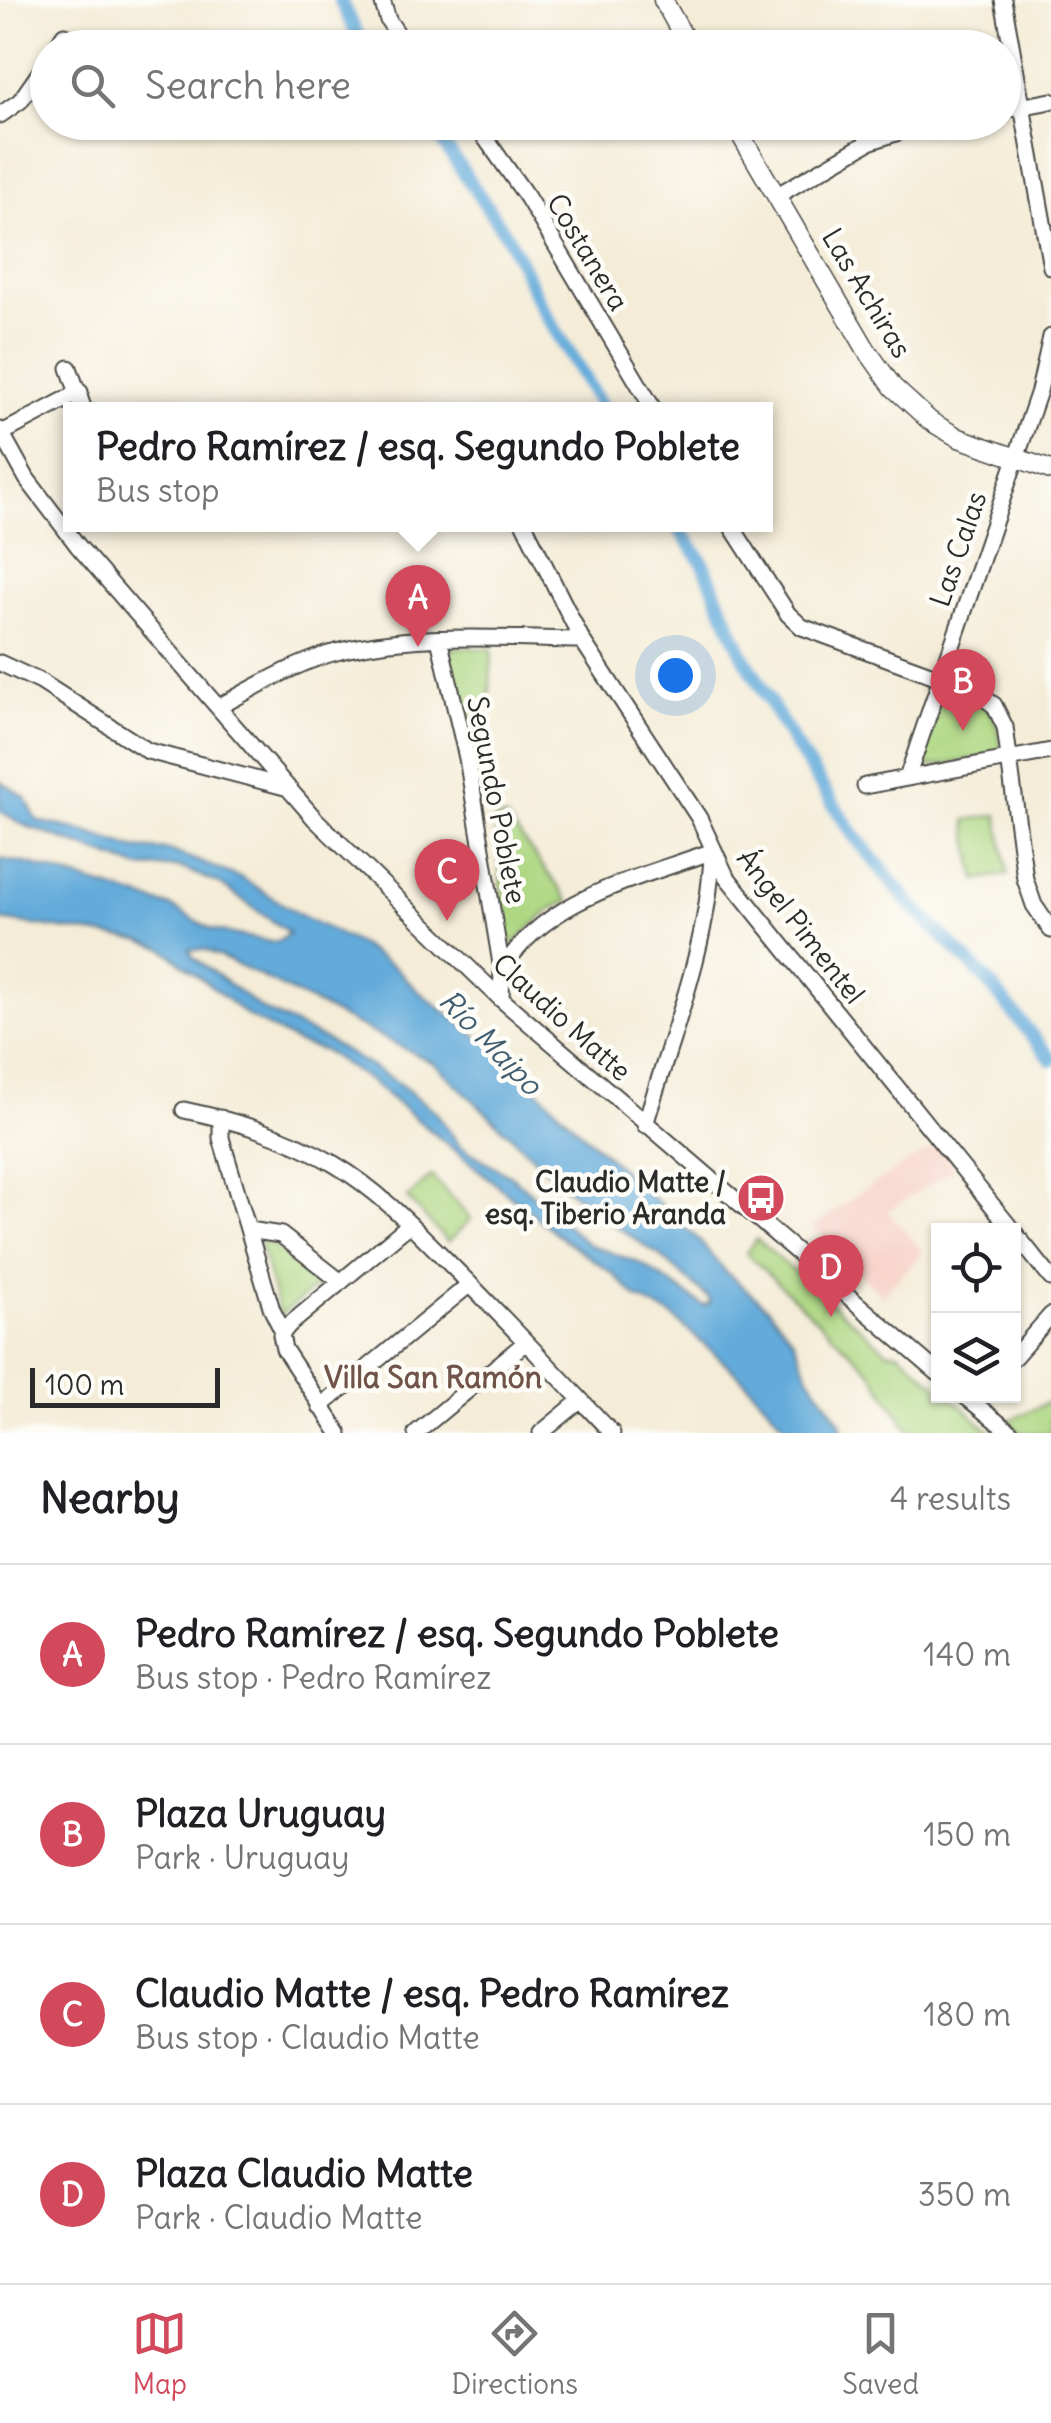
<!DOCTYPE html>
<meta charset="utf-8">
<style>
:root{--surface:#fff;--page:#f6f6f6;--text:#202124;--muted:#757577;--line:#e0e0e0;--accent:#d1495b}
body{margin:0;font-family:Delius,sans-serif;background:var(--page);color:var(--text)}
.controls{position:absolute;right:30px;bottom:30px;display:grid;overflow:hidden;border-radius:0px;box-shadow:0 2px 8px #0004}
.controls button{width:90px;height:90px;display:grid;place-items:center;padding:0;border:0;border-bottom:2px solid var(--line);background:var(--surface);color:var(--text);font:50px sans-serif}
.scale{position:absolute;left:30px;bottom:25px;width:190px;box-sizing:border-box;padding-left:10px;border:5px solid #2b2b2b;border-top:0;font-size:28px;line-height:35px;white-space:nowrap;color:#2b2b2b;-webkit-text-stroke:8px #fdfcf7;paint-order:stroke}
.you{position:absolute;left:675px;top:675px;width:35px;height:35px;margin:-25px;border:8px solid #fff;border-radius:50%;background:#1a73e8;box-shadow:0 0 0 15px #1a73e833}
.badge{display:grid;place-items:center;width:65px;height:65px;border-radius:50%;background:var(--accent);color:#fff;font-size:32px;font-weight:700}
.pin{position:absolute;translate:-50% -82px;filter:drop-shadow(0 2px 5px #0008)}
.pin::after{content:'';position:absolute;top:52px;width:35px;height:30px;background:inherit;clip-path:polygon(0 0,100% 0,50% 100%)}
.popup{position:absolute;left:63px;top:402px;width:710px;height:130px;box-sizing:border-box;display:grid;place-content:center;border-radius:0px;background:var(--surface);filter:drop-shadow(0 2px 8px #0005);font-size:32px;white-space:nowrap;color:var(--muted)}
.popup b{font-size:38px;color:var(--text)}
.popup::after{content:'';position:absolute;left:50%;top:100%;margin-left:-20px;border:20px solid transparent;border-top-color:var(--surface)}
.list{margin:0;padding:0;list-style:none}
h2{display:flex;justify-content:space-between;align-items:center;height:130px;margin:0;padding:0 40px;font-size:42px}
h2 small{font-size:32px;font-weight:400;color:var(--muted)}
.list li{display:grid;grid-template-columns:65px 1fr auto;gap:30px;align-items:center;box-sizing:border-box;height:180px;padding:0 40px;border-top:2px solid var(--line)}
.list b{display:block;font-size:38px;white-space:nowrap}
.list p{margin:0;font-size:32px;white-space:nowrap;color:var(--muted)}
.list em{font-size:32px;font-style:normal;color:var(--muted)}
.icon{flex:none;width:55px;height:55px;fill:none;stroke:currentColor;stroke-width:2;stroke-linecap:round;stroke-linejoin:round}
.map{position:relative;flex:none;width:1051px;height:1433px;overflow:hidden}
.search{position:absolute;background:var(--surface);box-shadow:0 2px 8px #0004;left:30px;right:30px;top:30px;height:110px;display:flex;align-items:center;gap:25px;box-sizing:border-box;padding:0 35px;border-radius:55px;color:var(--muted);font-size:38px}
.sheet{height:850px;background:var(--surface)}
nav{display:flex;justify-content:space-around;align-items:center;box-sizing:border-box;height:140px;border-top:2px solid var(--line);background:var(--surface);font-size:28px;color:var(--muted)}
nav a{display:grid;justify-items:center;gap:5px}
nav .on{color:var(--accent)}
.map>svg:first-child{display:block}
.built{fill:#f7d1c7}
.green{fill:#add782;stroke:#6c8156;stroke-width:2.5}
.water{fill:#63abda;stroke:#476b82;stroke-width:2.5;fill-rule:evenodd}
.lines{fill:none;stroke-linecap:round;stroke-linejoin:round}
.canal{stroke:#63abda;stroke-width:14}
.minor-casing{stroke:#494845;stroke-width:19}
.tertiary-casing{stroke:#494845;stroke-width:21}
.minor{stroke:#fff;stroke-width:15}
.tertiary{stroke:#fff;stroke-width:18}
.labels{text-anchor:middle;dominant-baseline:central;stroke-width:9;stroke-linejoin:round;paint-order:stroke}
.street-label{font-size:28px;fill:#2b2b2b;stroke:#fdfcf7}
.poi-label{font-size:28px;font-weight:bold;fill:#2b2b2b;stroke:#fdfcf7;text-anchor:end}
.water-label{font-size:30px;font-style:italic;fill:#415e71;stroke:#fdfcf7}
.neighbourhood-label{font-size:30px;font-weight:bold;fill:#705449;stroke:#fdfcf7}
</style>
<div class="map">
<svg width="1051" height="1433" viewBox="0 0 1051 1433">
<rect width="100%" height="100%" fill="#fdfcf7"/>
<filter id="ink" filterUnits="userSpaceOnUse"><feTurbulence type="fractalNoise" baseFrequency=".01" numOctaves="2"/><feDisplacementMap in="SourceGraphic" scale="20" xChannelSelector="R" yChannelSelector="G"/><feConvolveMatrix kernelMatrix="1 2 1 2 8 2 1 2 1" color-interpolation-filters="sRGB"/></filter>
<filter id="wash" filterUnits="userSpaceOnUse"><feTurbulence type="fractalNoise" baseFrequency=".0048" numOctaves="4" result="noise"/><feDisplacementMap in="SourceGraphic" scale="40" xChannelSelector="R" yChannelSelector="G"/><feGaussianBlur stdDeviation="2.25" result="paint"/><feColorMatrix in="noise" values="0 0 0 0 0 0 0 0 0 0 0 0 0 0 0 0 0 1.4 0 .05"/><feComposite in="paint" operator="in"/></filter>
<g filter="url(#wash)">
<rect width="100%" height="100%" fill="#f4ecd7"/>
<path class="built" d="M937,1145L955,1169L887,1211L924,1252L882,1296L813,1227L868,1187Z"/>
<path class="green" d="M453,647L492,649L487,745L476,747L448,659Z
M950,689C974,698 992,705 998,731C1001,741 1002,745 998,755L930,767L923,760L922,751L940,692Z
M998,815L1008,874L976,880L966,820Z
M506,818L569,901L550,910L513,944L506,938L495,819Z
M431,1176L471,1219L448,1242L407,1198Z
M258,1238L300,1260L322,1282L280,1316Z
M756,1239L887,1351L899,1352L938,1386V1396H950L992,1433H911L870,1370L746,1253Z
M1051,1401V1433H1021L1008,1421Z"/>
<path class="water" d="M0,781L26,798L37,821L76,829L135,848L169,850L242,878L300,915L357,943L397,969L418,991L501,1054L581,1132L696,1237L725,1271L768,1308L794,1340L809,1376L839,1420L843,1433H792L742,1378L671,1315L636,1297L612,1273L562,1238L371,1082L335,1058L322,1050L298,1043L249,1017L163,948L138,940L0,920V859L30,864L172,907L213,930L271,942L279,941L289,933L220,884L179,867L140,868L24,825L0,811ZM189,949L206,950L236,964L435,1064L566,1188L596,1213L659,1255L710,1299V1303L704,1306L642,1264L588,1244L514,1178L460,1146L435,1111L397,1082L328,1041L263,1010L193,957Z"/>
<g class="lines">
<path class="canal" d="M340,0L364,48
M425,122L440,138L509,239L541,306L603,410
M676,524L703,563L742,653L793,742L853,834L912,906L984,977L1051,1059"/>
</g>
</g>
<g filter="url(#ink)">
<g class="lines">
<g class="minor-casing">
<path id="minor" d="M382,0L388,20L407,48
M1003,0L1051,267
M56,48L64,35
M1004,110L1051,101
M0,115L20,101L48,61
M474,122L527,197L654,410
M776,196L869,142L929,122
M69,368L84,410
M0,430L27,479L78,546L315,819L501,999L938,1373
M2,433L80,392
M524,524L582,640L699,818L726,876L1051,1278
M730,524L788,614L802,627L971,689L994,705L1005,727L1025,879L1034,905L1051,930
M439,639L467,758L502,970L501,999
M0,663L41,682L148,751L285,787
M218,707C254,688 290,666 329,654C410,631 499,639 582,640
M907,778L1039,391L1051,337
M865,786L1051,751
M502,970C546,897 637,879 713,851
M184,1110C236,1121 287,1136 334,1164C380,1191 416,1230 454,1268C508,1322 560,1378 612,1433
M221,1118V1138L272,1310L283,1332
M645,1125C671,1037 708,947 712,855
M249,1230L281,1235L341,1282
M1014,1357L1051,1315
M965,1396L1011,1433
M320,1407L470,1284
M339,1433L284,1349L281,1335L288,1326L410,1224
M416,1433L526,1342
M541,1433L581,1400"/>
</g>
<g class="tertiary-casing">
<path id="tertiary" d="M663,0L690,48
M733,122L866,349L893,387L930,421L959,438L1051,470"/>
</g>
<use href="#minor" class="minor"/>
<use href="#tertiary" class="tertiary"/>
</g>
</g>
<defs>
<g id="bus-disc" transform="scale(2.5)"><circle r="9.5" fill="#d1495b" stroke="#fdfcf7"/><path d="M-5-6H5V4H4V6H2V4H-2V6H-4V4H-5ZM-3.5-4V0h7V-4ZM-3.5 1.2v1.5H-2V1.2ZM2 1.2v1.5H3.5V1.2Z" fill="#fff"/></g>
</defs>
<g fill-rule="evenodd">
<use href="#bus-disc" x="761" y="1198"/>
</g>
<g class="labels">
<g class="street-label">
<text transform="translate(588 252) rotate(59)">Costanera</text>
<text transform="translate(867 293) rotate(59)">Las Achiras</text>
<text transform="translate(958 549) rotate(-71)">Las Calas</text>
<text transform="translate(497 800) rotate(79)">Segundo Poblete</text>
<text transform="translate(801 926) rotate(52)">Ángel Pimentel</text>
<text transform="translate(562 1017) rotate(42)">Claudio Matte</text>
</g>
<g class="poi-label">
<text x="726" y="1182">Claudio Matte /<tspan x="726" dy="32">esq. Tiberio Aranda</tspan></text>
</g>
<g class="water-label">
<text transform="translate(491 1042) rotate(46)">Río Maipo</text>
</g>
<g class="neighbourhood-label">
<text x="433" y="1377">Villa San Ramón</text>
</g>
</g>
</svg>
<div class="controls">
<button><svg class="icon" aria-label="locate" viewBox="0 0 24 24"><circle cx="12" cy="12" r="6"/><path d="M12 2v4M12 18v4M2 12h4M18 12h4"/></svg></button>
<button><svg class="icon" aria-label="layers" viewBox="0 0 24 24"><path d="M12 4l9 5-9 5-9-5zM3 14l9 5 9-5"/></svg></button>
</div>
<div class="scale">100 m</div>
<div class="you"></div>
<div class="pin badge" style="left:418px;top:647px">A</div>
<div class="popup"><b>Pedro Ramírez / esq. Segundo Poblete</b>Bus stop</div>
<div class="pin badge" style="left:963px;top:731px">B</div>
<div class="pin badge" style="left:447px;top:921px">C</div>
<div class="pin badge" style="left:831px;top:1317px">D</div>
<div class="search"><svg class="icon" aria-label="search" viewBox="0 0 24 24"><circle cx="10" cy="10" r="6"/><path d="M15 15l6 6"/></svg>Search here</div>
</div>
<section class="sheet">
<h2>Nearby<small>4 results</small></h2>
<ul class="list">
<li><span class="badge">A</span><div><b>Pedro Ramírez / esq. Segundo Poblete</b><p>Bus stop · Pedro Ramírez</p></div><em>140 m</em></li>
<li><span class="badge">B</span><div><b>Plaza Uruguay</b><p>Park · Uruguay</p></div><em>150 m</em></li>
<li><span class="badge">C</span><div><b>Claudio Matte / esq. Pedro Ramírez</b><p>Bus stop · Claudio Matte</p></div><em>180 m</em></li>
<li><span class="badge">D</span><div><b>Plaza Claudio Matte</b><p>Park · Claudio Matte</p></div><em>350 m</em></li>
</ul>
</section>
<nav>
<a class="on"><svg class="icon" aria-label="map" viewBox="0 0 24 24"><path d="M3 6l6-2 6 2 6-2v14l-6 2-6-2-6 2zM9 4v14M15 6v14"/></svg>Map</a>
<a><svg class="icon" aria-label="directions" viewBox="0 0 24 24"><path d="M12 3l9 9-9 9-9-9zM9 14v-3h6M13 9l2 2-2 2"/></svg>Directions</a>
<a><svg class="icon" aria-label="saved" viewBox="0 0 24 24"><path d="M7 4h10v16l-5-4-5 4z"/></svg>Saved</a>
</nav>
